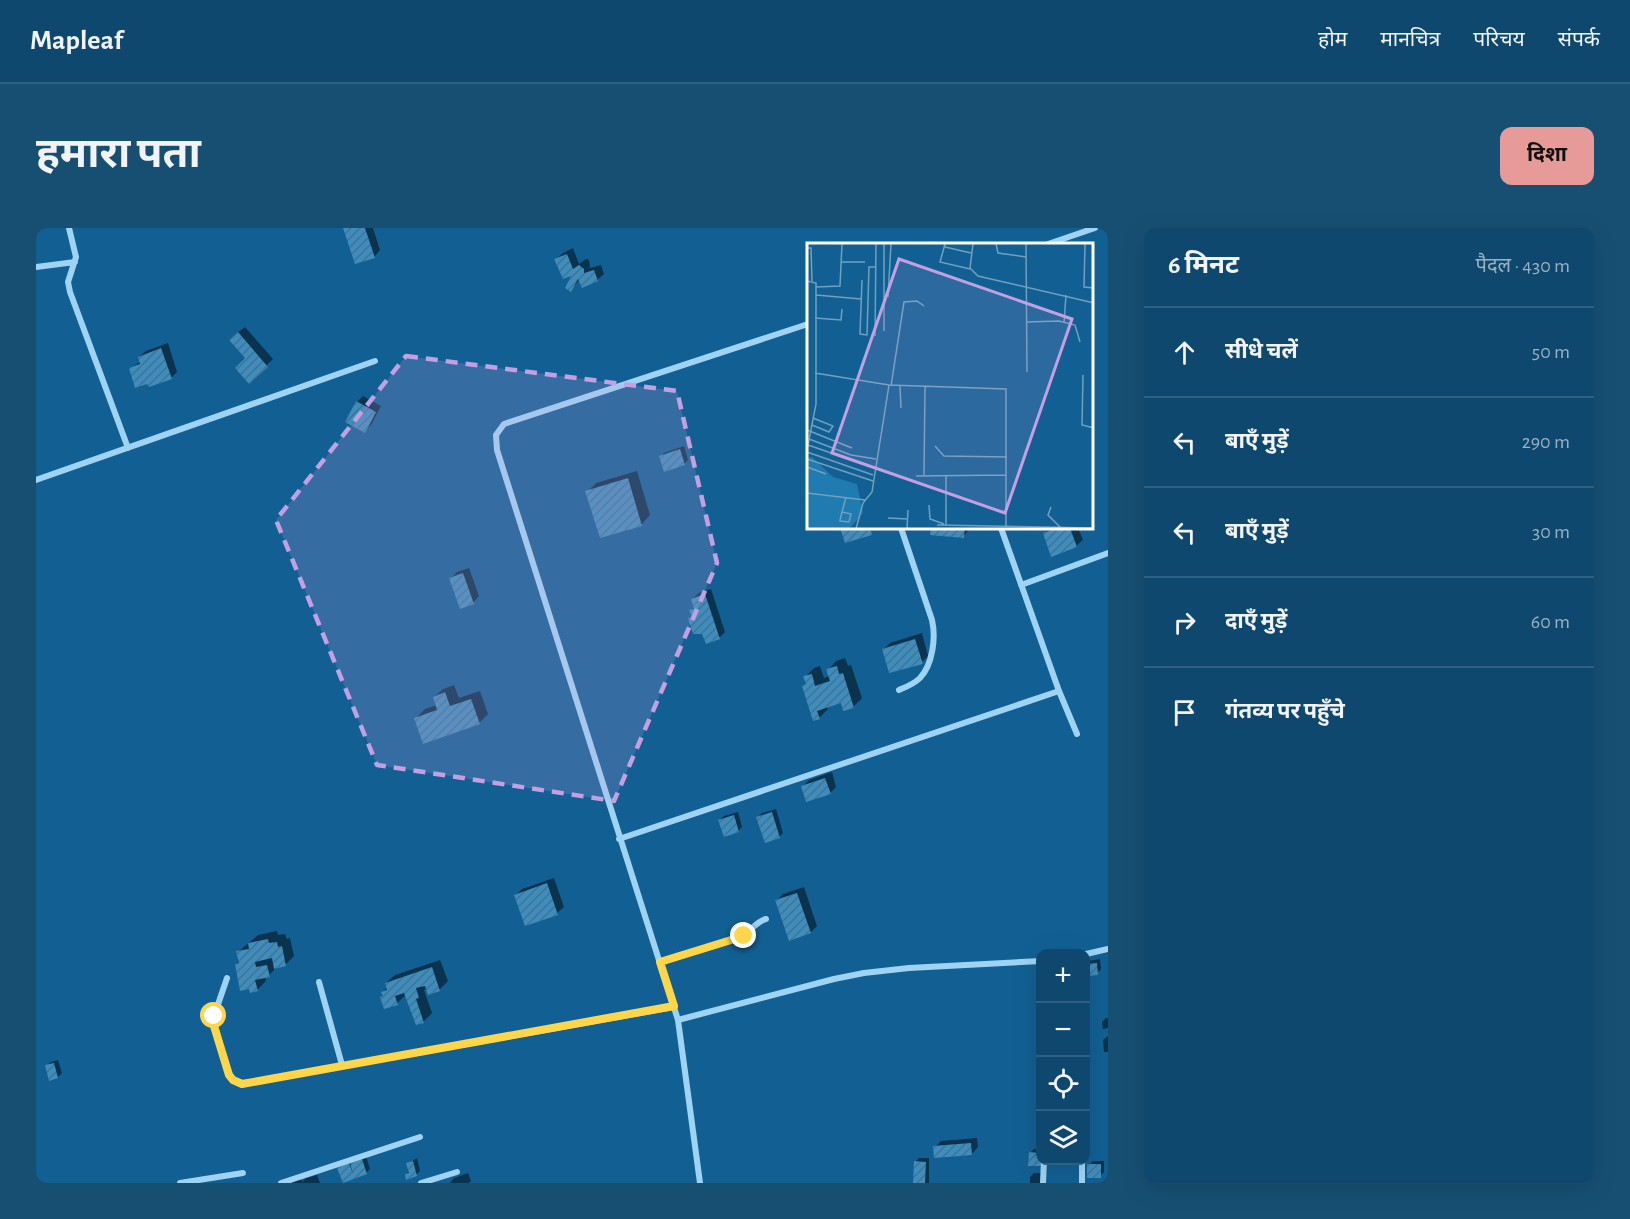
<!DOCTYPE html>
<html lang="hi">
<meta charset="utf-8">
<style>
:root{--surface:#0e486e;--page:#174f73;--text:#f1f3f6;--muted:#9bb2c2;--line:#2e6081;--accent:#e69b98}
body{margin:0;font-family:"Alegreya Sans","Noto Sans Devanagari",sans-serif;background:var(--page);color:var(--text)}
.controls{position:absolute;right:18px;bottom:18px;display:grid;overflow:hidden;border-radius:12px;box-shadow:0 6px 24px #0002}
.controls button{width:54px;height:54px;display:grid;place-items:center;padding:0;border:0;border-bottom:2px solid var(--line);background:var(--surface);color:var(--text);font:30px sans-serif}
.stop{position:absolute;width:18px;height:18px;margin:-14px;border:4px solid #ffd54a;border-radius:50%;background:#fff}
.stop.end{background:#ffd54a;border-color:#fff;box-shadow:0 2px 6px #0008}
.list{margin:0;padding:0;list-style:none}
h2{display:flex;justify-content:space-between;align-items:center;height:78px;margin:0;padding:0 24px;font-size:26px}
h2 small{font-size:20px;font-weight:400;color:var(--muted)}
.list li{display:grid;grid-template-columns:39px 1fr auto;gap:18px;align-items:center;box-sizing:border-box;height:90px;padding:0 24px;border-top:2px solid var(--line)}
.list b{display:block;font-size:22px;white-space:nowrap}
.list em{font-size:20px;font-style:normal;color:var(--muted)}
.icon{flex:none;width:33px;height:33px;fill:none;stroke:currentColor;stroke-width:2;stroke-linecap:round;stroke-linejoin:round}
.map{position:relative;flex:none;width:1072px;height:955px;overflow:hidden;border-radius:12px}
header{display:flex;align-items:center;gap:36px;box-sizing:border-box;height:84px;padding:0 30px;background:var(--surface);border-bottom:2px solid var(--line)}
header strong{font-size:28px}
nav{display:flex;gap:33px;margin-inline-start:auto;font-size:21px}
.intro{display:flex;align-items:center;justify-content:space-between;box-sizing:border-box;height:144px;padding:0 36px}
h1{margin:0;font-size:42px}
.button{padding:15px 27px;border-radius:12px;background:var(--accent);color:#111;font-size:21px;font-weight:700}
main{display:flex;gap:36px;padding:0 36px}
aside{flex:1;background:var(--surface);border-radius:12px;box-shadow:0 6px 24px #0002}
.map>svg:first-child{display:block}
.shadow{fill:#0007}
.building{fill:url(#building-hatch)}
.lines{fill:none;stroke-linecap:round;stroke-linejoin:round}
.street{stroke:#9fd3f3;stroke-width:6}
.route{stroke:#ffd54a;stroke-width:8}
.marked{fill:#c4a0e2;fill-opacity:0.2;stroke:#c4a0e2;stroke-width:4.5;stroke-dasharray:12 8;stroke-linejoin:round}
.inset-road{fill:none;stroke:#71a0be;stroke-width:1.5}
.view{fill:#c4a0e2;fill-opacity:0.15;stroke:#c4a0e2;stroke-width:3}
.inset-edge{fill:none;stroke:#fff;stroke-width:3}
</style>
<header>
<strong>Mapleaf</strong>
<nav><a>होम</a><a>मानचित्र</a><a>परिचय</a><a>संपर्क</a></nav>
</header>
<div class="intro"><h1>हमारा पता</h1><a class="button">दिशा</a></div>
<main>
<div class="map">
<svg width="1072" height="955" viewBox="0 0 1072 955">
<defs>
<pattern id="building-hatch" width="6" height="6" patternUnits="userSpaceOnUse" patternTransform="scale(1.5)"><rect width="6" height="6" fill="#3e8dbd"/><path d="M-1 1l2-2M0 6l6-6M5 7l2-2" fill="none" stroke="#447390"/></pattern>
</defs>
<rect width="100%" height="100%" fill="#126093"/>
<path class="shadow" d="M309,0H337L344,22L338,29Z
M537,20L543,36L550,31L553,32L554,40L565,37L568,46L561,52L544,51L535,62L539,45L520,31L527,25Z
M209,99L237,131L213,154L211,130L201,105Z
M132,115L141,144L135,150L94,141L105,133L103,129L110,123Z
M327,168L345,178L335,197L328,203L321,174Z
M648,218L652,232L648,236L625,228L628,225Z
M601,243L614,287L606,296L565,309L551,264L560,255Z
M897,300H934L927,309Z
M1014,300H1042L1047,312L1040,318L1009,305Z
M433,340L443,368L437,375L415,350L421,344Z
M675,361L689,404L683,410L667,404L653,391L657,388L655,383L659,379L656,371L663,365Z
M886,405L892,428L886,434L848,421L854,415Z
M809,430L812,438L815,437L826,470L817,479L806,473L791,478L792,481L783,490L768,458L771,455L769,449L778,440L784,438L788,450L794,448L792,442L800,433Z
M418,457L423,470L444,463L452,486L443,495L380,490L389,481L401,477L398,469L407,461Z
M796,544L800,559L794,565L767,558L773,552Z
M740,581L747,605L743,609L722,589L726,585Z
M702,584L706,599L702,603L684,592L688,588Z
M518,650L528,679L521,685L480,667L486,661Z
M768,659L781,698L775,704L740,673L747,666Z
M241,703L242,707L249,706L251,711L254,710L258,728L249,737L242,738L233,747L229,748L230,753L221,762L200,736L204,733L202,724L222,707Z
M1064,731L1065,741L1061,745L1050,746V735L1052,733Z
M404,732L412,753L403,762L391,760L388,762L396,785L387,794L370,767L361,775L348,768L347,764L352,759L350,755L359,747Z
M1070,790H1072V800L1067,801L1066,794Z
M1072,808V824H1068L1067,812Z
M22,832L26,845L22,849L11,837L15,834Z
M941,910L942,919L936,926L899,919L905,913Z
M998,921H1005V932L994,925Z
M330,928L334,941L330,945L308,953L303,940L307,936Z
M381,930L384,943L380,947L370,946L374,943L372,936Z
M883,930H893V955H879V934Z
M1057,933H1068V944L1064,948L1053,937Z
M432,945L435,953L433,955H414L418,950Z
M998,945H1010L1007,955H994V949Z
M281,947L284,955H254L265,950L266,954L270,950Z"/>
<path class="building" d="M307,0H329L339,30L319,36Z
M531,26L537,41L543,37L548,41V45L558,42L562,53L546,60L542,51L535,64L529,60L535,48L527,51L518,31Z
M202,104L232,139L213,156L199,140L209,130L193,112Z
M125,120L136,151L113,159L111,156L99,160L93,140L104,136L102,129Z
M320,173L340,184L329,205L309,194Z
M644,221L649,237L628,244L623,228Z
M592,250L606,298L564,310L549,263Z
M804,300H834L836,307L809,315Z
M895,300H929L928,310L894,307Z
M1020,300H1034L1041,319L1015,329L1007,305Z
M427,345L438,376L424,381L413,350Z
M669,366L684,411L670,416L666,406H657L652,390L656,389L653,382L658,381L655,371Z
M879,411L887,436L853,445L846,421Z
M801,438L803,446L807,445L818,480L807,483L805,475L781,483L784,491L777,493L766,458L770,456L767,448L776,446L779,458L794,453L790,441Z
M409,464L414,478L435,471L444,496L387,516L378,490L401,482L397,469Z
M789,550L795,566L770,574L765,558Z
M736,584L744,610L729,615L720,589Z
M698,587L703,604L688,609L682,592Z
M511,655L522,687L489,698L478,667Z
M761,665L775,705L753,713L739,672Z
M232,711L233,715L241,714L242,719L246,718L250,738L238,741L236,730L219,734L220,739L231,737L234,749L219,752L222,763L214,765L213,761L204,763L199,736L203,735L200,723L213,721L212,715Z
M1061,735L1062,747L1050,748V736Z
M396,739L404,763L392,767L389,758L380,760L383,770L380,771L388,795L380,797L368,765L359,768L362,777L348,781L344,769L347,768L345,764L351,762L349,755Z
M18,835L22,850L13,853L9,837Z
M935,915L936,927L898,930L897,918Z
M993,924L1005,925L1006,938H992Z
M326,931L331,946L307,955L301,940L313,935L317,946L314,935Z
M377,933L381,948L370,952L369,946L373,945L370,935Z
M878,933L890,934L889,955H877Z
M1051,936H1065V950H1051Z"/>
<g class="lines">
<path class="street" d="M33,0L40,29L32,54L34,64L92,220
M1012,16L1059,0
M0,39L39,34
M0,252L339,133
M965,300L1023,463L1041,506
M985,357L1072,325
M863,462C870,459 878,456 884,450C897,436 900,409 896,392L865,300
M583,611L1023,463
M1050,726L1072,721
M624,734L703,710C715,705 718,694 730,691
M191,750L178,788V795L193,847L197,852L206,856L638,779
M283,754L306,837
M642,792L798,751L828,745L873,740L1005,733
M144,955L207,945
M245,955L384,909
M385,955L421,944
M664,955L642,792L461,222L460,207L468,196L772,96
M1007,955L1008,932
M1046,955V932"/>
</g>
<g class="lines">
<path class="route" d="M178,788V798L193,847L197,852L206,856L638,778L624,734L708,708"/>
</g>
<path class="marked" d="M370,128L641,163L681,335L578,573L341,537L240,292Z"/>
<g transform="translate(771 15)">
<rect width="286" height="286" fill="#126093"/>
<path d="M5,214L26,234L50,241L56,270L42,286H0V215Z" fill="#207bb0"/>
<path class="inset-road" d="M138,1L133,19L163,26M166,1L163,25L171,33L287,60M189,1L191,10L219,14M219,1L220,129M278,1L277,44L287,45M138,4L164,10M0,5H4L5,38M34,19H58M55,37L53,91L60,92L62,24H69M0,38L9,40V161L0,207M9,44L33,43L35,1M9,52L54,56M81,54L84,1M8,75L34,77L35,66M220,79L252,78L268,82L273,99M257,80L259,52M77,88V1M68,93L69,1M8,130L82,142L199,146V284M276,132L275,182L287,185M84,143L97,59L110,58L117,63M93,143L94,165M5,182L22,189L26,183L6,175M0,187L45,205M2,196L44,212L69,216M1,202L68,225M128,203L137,213L200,214M0,209L66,232M0,216L66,238M0,224L19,231M117,232L118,143M139,232V282M109,233L199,232M0,250L58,257M122,262L123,276L137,281M244,264L241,272L254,285M35,269L44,271L42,279L33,278V277L35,269L39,254M81,275L101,276M130,282L287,285M49,286L56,260L65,249L82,142M100,286L101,267"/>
<path class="view" d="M92,16L265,76L198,270L25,210Z"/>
<rect width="286" height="286" class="inset-edge"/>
</g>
</svg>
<div class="controls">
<button>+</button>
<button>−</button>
<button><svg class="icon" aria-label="locate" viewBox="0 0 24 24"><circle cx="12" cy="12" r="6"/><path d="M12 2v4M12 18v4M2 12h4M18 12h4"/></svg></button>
<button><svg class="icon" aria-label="layers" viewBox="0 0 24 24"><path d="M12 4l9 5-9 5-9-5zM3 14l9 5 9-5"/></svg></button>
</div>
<div class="stop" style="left:178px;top:788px"></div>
<div class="stop end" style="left:708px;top:708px"></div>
</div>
<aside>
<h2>6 मिनट<small>पैदल · 430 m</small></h2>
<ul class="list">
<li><svg class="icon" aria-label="ahead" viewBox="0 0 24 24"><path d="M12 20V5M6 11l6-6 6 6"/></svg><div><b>सीधे चलें</b></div><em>50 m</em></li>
<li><svg class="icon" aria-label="left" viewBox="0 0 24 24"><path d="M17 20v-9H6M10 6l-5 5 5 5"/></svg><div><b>बाएँ मुड़ें</b></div><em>290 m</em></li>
<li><svg class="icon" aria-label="left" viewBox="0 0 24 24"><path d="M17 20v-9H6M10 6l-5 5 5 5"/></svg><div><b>बाएँ मुड़ें</b></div><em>30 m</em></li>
<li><svg class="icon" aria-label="right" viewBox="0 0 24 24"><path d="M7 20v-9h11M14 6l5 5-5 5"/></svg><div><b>दाएँ मुड़ें</b></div><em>60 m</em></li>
<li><svg class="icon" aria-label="arrive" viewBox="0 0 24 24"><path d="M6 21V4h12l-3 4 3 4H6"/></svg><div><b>गंतव्य पर पहुँचे</b></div></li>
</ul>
</aside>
</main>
